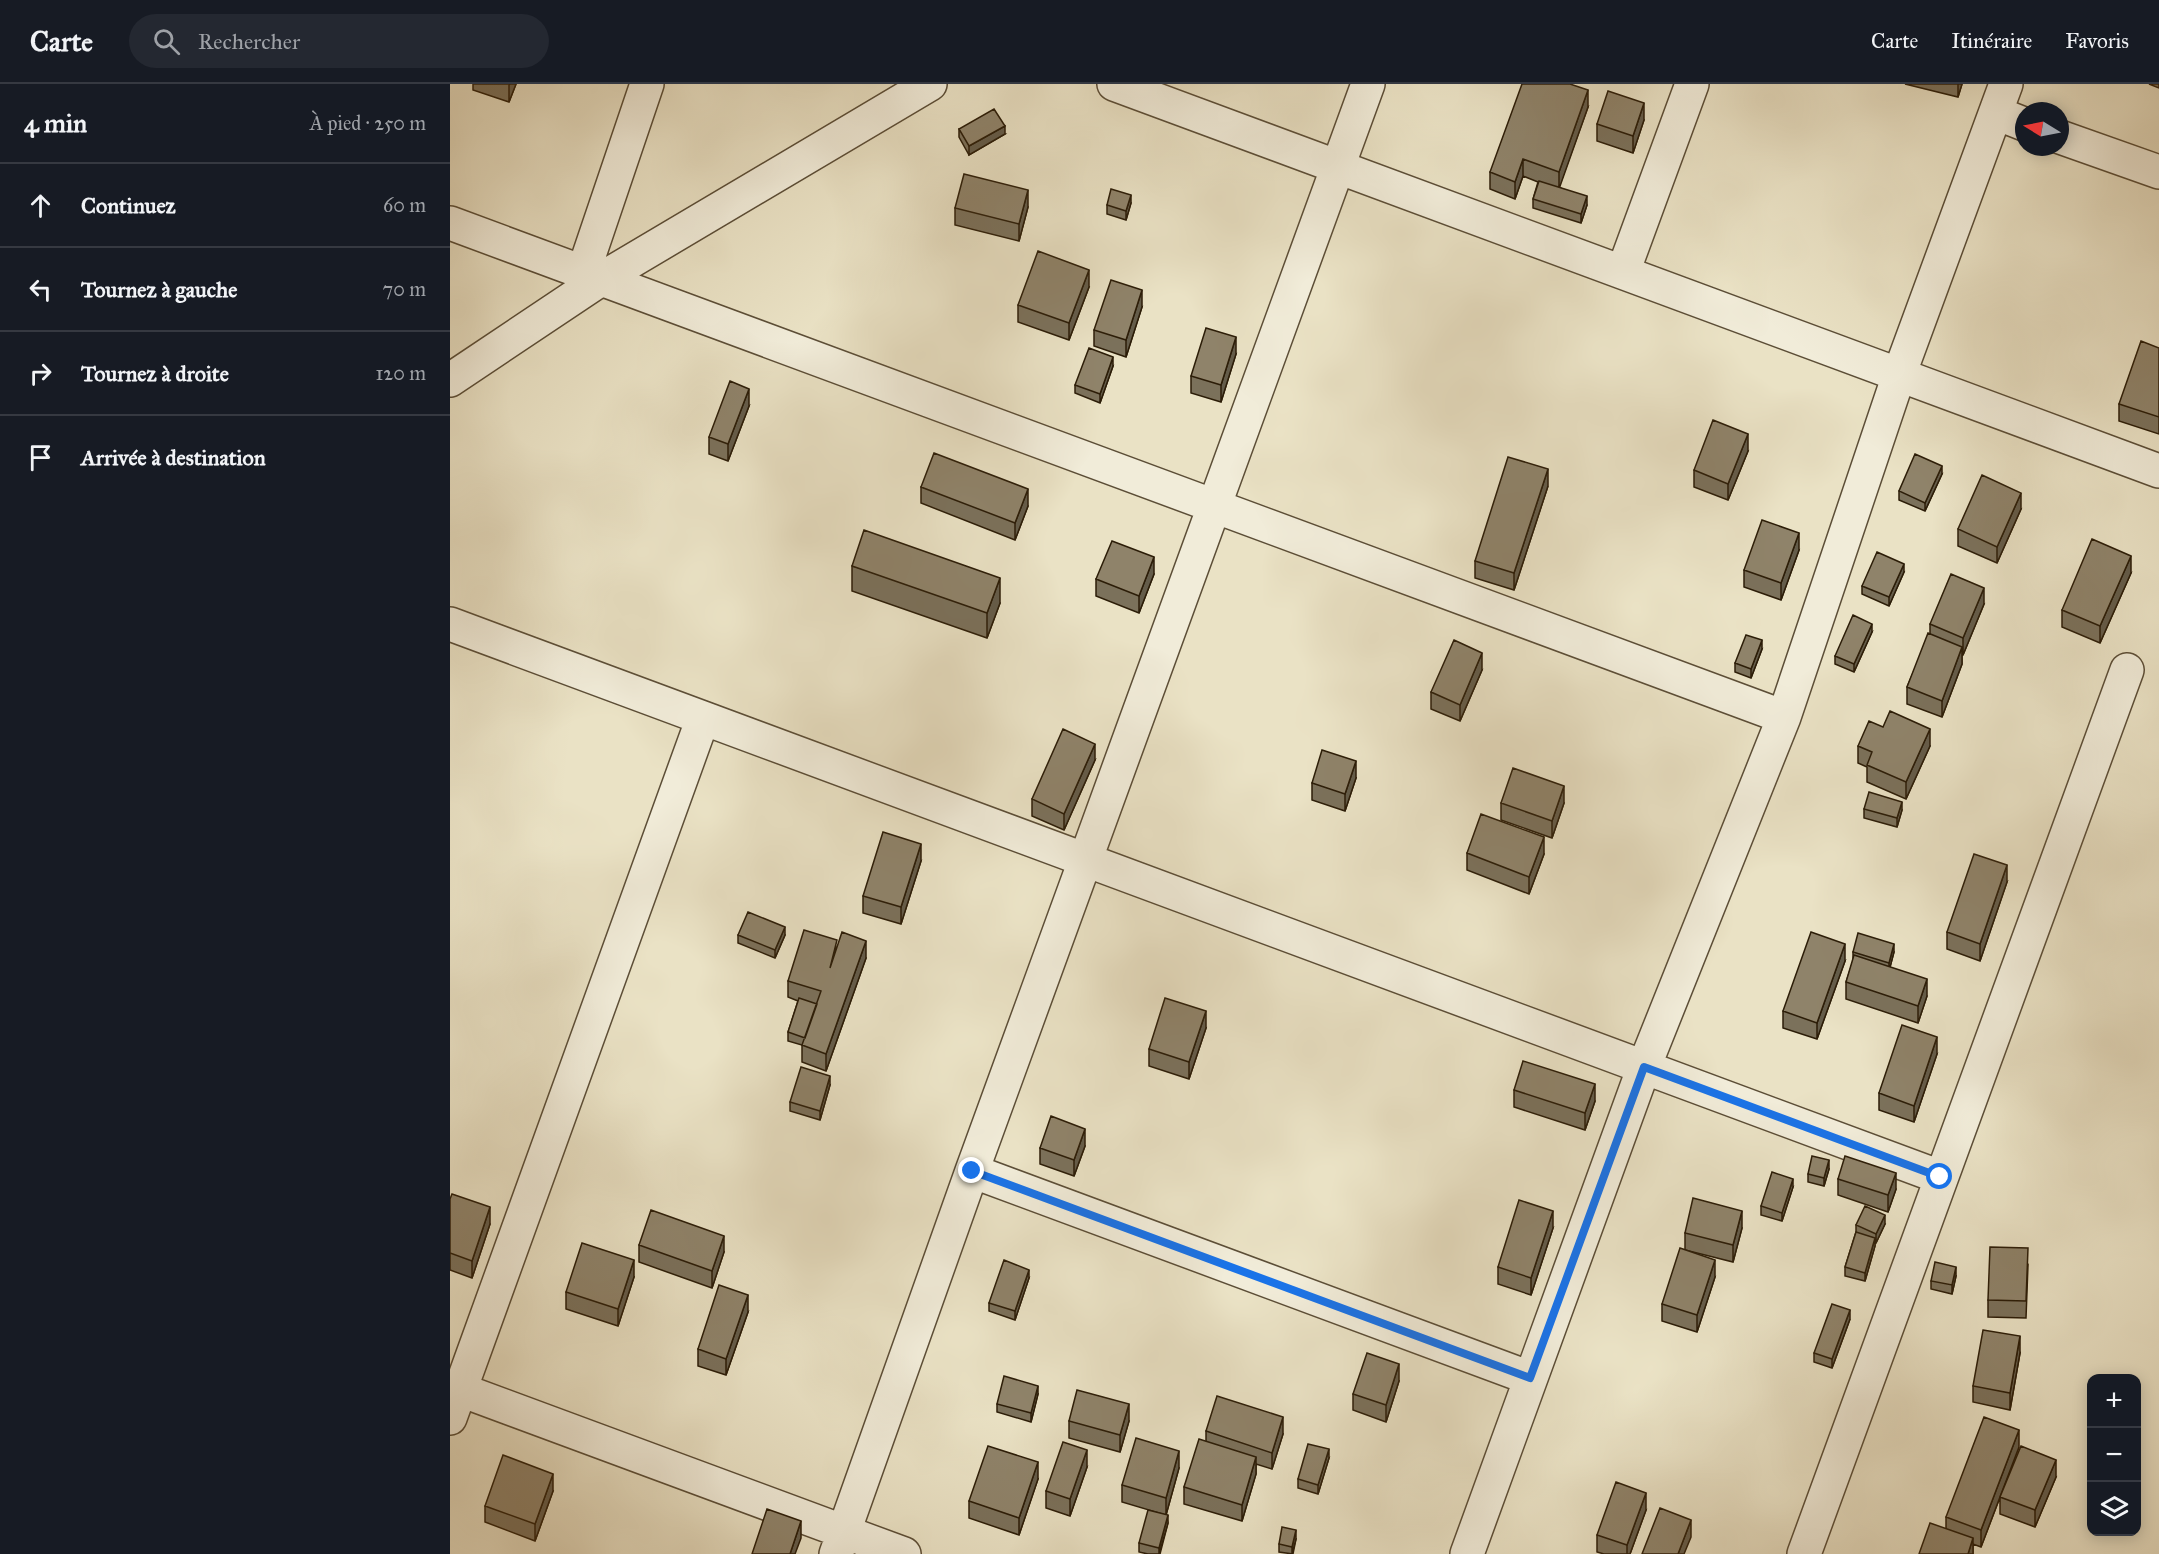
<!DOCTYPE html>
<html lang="fr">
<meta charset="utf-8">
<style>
:root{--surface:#171b24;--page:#242831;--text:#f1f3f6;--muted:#9ea1a6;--line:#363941}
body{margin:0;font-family:"IM FELL Great Primer",serif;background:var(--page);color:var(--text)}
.controls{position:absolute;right:18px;bottom:18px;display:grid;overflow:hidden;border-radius:12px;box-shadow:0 3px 15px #0003}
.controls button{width:54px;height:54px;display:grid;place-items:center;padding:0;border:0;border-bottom:2px solid var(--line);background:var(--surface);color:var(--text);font:30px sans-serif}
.compass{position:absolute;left:1565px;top:18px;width:54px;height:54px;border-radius:50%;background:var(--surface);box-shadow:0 3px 15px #0003;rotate:280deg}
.stop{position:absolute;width:18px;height:18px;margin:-14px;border:4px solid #1a73e8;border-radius:50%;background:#fff}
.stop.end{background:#1a73e8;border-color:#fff;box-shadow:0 2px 6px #0008}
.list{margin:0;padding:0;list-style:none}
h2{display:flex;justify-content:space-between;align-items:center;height:78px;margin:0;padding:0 24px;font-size:26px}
h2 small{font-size:20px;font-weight:400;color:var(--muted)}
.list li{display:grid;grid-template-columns:39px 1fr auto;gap:18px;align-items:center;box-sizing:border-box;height:84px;padding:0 24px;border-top:2px solid var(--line)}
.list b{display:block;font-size:22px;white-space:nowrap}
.list em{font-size:20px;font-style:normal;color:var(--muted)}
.icon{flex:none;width:33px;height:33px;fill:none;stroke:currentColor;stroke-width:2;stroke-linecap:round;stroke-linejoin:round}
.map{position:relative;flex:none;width:1709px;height:1470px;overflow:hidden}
header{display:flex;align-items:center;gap:36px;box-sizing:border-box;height:84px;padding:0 30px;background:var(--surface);border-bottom:2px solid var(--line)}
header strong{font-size:28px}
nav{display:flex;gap:33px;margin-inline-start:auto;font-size:21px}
.search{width:420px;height:54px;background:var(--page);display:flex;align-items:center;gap:15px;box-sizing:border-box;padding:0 21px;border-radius:33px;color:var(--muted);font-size:22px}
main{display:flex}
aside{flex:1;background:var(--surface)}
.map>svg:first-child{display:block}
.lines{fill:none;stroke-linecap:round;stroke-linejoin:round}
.minor-casing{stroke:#5c4e37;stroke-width:36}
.minor{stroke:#f1ecd9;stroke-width:33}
.wall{fill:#7b715b;stroke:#2c1d08;stroke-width:1.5}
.shaded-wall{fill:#645c4a;stroke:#2c1d08;stroke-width:1.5}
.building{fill:#8f836a;stroke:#2c1d08;stroke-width:1.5}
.route{stroke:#1a73e8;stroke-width:8}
</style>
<header>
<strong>Carte</strong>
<div class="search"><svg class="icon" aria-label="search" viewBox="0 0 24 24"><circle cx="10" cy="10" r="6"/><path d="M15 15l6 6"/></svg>Rechercher</div>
<nav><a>Carte</a><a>Itinéraire</a><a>Favoris</a></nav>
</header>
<main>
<aside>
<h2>4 min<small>À pied · 250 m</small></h2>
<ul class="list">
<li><svg class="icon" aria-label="ahead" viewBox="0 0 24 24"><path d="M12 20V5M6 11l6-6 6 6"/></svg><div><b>Continuez</b></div><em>60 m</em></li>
<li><svg class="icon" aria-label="left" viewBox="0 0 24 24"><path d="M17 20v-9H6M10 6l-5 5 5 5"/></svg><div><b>Tournez à gauche</b></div><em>70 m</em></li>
<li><svg class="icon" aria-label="right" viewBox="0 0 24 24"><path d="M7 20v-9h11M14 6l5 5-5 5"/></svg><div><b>Tournez à droite</b></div><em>120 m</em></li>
<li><svg class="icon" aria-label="arrive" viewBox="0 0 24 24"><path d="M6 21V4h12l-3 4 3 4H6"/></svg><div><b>Arrivée à destination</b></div></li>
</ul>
</aside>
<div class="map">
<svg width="1709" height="1470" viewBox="0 0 1709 1470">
<rect width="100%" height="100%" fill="#eae2c5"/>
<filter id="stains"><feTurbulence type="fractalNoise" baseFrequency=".00333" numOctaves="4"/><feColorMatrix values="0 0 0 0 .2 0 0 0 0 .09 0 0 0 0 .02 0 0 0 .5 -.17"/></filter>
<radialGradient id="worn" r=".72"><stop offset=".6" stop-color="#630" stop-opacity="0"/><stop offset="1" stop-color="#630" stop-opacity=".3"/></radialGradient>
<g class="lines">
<g class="minor-casing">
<path id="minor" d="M664,0L1709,387
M1546,29L1574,40
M1610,53L1709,88
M0,139L1334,633
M1173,188L1242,0
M133,189L197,0
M0,296L151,195L480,0
M0,540L1490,1093
M522,1087L1080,1294
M0,1302L454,1470
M0,1334L253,634
M386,1470L522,1087L918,0
M1017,1470L1194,983L1334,633L1449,291L1556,0
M1354,1470L1677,586"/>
</g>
<use href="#minor" class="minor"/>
</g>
<path class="wall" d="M23,0H66L59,18L23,6Z
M1455,0H1512L1508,13Z
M1699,0H1709V4Z
M1138,23L1109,103L1137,121L1131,139L1083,124V115L1088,98L1073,92L1065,115L1040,105V88Z
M1194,36L1183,69L1147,57V40Z
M509,45L555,50L519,71L509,53Z
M681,119L676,136L657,130V121Z
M578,123L569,157L505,141V124Z
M639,203L619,256L568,238V221Z
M692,223L676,273L644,262V246Z
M1709,264V350L1669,337V320Z
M786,270L771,318L741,309V292Z
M663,282L650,319L625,309V301Z
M299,322L278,377L259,370V353Z
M1298,367L1278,416L1244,403V386Z
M1492,390L1475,427L1449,416V407Z
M1098,402L1064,506L1025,494V477Z
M471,403L578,422L565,456L471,419Z
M1571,425L1547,479L1508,462V445Z
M1349,466L1331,516L1294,503V486Z
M402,482L550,519L537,554L402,507Z
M1454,488L1439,522L1412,510V502Z
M1681,489L1650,559L1612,543V526Z
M704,490L689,529L646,512V495Z
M1534,520L1513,571H1512V580L1492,633L1457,620V603L1480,550V540Z
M1422,548L1404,588L1385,580V572Z
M1312,565L1301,594L1285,588V579Z
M1032,586L1010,637L981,625V608Z
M1433,643L1480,662L1456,715L1417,698V683L1408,679V662Z
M645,676L614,746L582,732V715Z
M906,694L895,727L862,716V699Z
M1051,719H1114L1102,754L1051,736Z
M1414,725L1452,726L1447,743L1414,734Z
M1017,769L1094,770L1079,810L1017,786Z
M471,777L451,840L413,829V812Z
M1557,798L1530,877L1497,865V848Z
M288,851H335L325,874L288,859Z
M387,863L416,874L376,987L352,978V961L338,957V948L348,917L338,913V897Z
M1403,868H1444L1440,883L1477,912L1468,939L1396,915V898L1403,877Z
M1395,877L1367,955L1333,944V927Z
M756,944L739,995L699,982V965Z
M1487,970L1464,1038L1429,1026V1009Z
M380,1001L370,1036L340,1027V1018Z
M1064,1006L1145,1017L1135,1046L1064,1023Z
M635,1062L624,1092L590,1080V1064Z
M1379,1085L1374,1102L1358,1098V1090Z
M1388,1095L1446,1105L1438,1128L1388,1111Z
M1343,1103L1332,1137L1311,1131V1122Z
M0,1115L40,1140L22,1194L0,1186Z
M1435,1140L1426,1159L1425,1158V1162L1415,1197L1395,1192V1183L1406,1148V1141Z
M1103,1144L1081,1211L1048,1200V1183Z
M1292,1144L1283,1178L1235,1166V1149Z
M189,1161L274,1168L262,1204L189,1178Z
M1578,1181L1576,1234L1538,1233V1216Z
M1506,1192L1502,1210L1481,1205V1197Z
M184,1193L168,1242L116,1225V1208Z
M1265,1193L1247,1248L1212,1237V1220Z
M579,1194L565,1236L539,1227V1219Z
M298,1228L276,1291L248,1282V1265Z
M1400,1235L1382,1284L1364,1278V1269Z
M1570,1269L1560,1326L1523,1318V1302Z
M949,1297L936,1338L903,1326V1310Z
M588,1310L581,1338L547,1328V1320Z
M619,1337H679L670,1368L619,1354Z
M756,1347L833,1350L822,1385L806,1380V1390L792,1437L734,1420V1403L756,1357Z
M1569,1363L1531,1463L1523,1460V1470L1496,1445V1433Z
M879,1374L868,1410L848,1404V1395Z
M637,1383L620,1432L596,1424V1407Z
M729,1384L716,1431L718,1439L710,1470H698L689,1468V1459L716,1431L672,1418V1401Z
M1606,1393L1585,1443L1550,1430V1413Z
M588,1395L569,1451L519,1434V1417Z
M103,1407L85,1457L35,1438V1422Z
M1196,1426L1180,1470H1154L1147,1468V1451Z
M846,1455L843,1470L829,1468V1460Z"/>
<path class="shaded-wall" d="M60,0H66L59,18V1Z
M1508,0H1512L1508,13Z
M1138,6V23L1109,105V88Z
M1194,19V36L1183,69V52Z
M555,42V50L519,71V62Z
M1073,75V92L1065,115V98Z
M578,106V123L569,157V140Z
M681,111V119L676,136V127Z
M1137,112V121L1131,139V130Z
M639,186V203L619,256V239Z
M692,206V223L676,273V256Z
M786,253V270L771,318V301Z
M663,273V282L650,319V310Z
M299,305V322L278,377V360Z
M1298,350V367L1278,416V400Z
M1492,382V390L1475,427V419Z
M1098,385V402L1064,506V489Z
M578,405V422L565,456V439Z
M1571,409V425L1547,479V463Z
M1349,449V466L1331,516V499Z
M1681,472V489L1650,559V542Z
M704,473V490L689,529V512Z
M1454,480V488L1439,522V513Z
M550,494V519L537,554V529Z
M1534,504V520L1513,571V554Z
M1422,540V548L1404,588V580Z
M1312,556V565L1301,594V585Z
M1512,563V580L1492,633V617Z
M1032,569V586L1010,637V621Z
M1480,645V662L1456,715V698Z
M645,660V676L614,746V730Z
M906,677V694L895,727V710Z
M1114,702V719L1102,754V737Z
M1452,718V726L1447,743V734Z
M1094,753V770L1079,810V793Z
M471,760V777L451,840V823Z
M1557,781V798L1530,877V860Z
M335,843V851L325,874V866Z
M416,857V874L376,987V970Z
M1395,860V877L1367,955V939Z
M1444,860V868L1439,887V879Z
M1477,895V912L1468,939V922Z
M756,927V944L739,995V978Z
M1487,953V970L1464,1038V1022Z
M380,992V1001L370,1036V1027Z
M1145,1000V1017L1135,1046V1029Z
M635,1045V1062L624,1092V1076Z
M1379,1076V1085L1374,1102V1094Z
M1446,1089V1105L1438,1128V1111Z
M1343,1095V1103L1332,1137V1129Z
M40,1123V1140L22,1194V1177Z
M1103,1127V1144L1081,1211V1194Z
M1292,1127V1144L1283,1178V1161Z
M1435,1131V1140L1426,1159V1150Z
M274,1152V1168L262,1204V1187Z
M1425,1154V1162L1415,1197V1189Z
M184,1176V1193L168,1242V1225Z
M1265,1176V1193L1247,1248V1231Z
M1506,1183V1192L1502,1210V1201Z
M579,1186V1194L565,1236V1227Z
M298,1211V1228L276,1291V1275Z
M1400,1226V1235L1382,1284V1275Z
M1570,1252V1269L1560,1326V1309Z
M949,1280V1297L936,1338V1321Z
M588,1302V1310L581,1338V1329Z
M679,1320V1337L670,1368V1351Z
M833,1333V1350L822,1385V1369Z
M1569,1346V1363L1531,1463V1446Z
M879,1365V1374L868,1410V1401Z
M637,1366V1383L620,1432V1415Z
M729,1367V1384L716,1431V1414Z
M806,1373V1390L792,1437V1421Z
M1606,1376V1393L1585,1443V1426Z
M588,1378V1395L569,1451V1434Z
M103,1390V1407L85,1457V1440Z
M1196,1409V1426L1180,1470H1177V1461Z
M718,1431V1439L709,1470V1464Z
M1241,1436V1453L1234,1470H1228Z
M351,1437V1454L345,1470H340Z
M846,1446V1455L842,1470V1463Z
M1523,1454V1470H1518Z"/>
<path class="building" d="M1072,0H1120L1138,6L1109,88L1073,75L1065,98L1040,88Z
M1158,7L1194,19L1183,52L1147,40Z
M544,25L555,42L519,62L509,45Z
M514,90L578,106L569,140L505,124Z
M1089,97L1137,112L1131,130L1083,115Z
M661,105L681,111L676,127L657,121Z
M588,167L639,186L619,239L568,221Z
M661,196L692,206L676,256L644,246Z
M756,244L786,253L771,301L741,292Z
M1691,257L1709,264V333L1669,320Z
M639,264L663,273L650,310L625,301Z
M280,297L299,305L278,360L259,353Z
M1263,336L1298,350L1278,400L1244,386Z
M484,369L578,405L565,439L471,403Z
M1465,370L1492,382L1475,419L1449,407Z
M1058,373L1098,385L1064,489L1025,477Z
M1532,391L1571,409L1547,463L1508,445Z
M1312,436L1349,449L1331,499L1294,486Z
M414,446L550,494L537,529L402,482Z
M1642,455L1681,472L1650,542L1612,526Z
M662,457L704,473L689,512L646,495Z
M1427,468L1454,480L1439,513L1412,502Z
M1501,490L1534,504L1513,554L1480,540Z
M1403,531L1422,540L1404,580L1385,572Z
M1478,549L1512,563L1492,617L1457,603Z
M1296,551L1312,556L1301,585L1285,579Z
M1004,556L1032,569L1010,621L981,608Z
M1440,627L1480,645L1456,698L1417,681L1422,668L1408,662L1419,637L1433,643Z
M613,645L645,660L614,730L582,715Z
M872,666L906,677L895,710L862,699Z
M1063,684L1114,702L1102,737L1051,719Z
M1419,708L1452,718L1447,734L1414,725Z
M1031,730L1094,753L1079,793L1017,769Z
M433,748L471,760L451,823L413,812Z
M1524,770L1557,781L1530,860L1497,848Z
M298,828L335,843L325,866L288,851Z
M354,846L387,856L380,884L392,848L416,857L376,970L352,961L371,907L338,897Z
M1361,848L1395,860L1367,939L1333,927Z
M1408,849L1444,860L1439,879L1403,868Z
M1404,871L1477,895L1468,922L1396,898Z
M349,914L367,920L355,954L338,948Z
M715,914L756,927L739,978L699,965Z
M1452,941L1487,953L1464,1022L1429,1009Z
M1073,977L1145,1000L1135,1029L1064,1006Z
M351,983L380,992L370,1027L340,1018Z
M601,1032L635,1045L624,1076L590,1064Z
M1362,1072L1379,1076L1374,1094L1358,1090Z
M1395,1072L1446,1089L1438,1111L1388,1095Z
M1322,1088L1343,1095L1332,1129L1311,1122Z
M2,1110L40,1123L22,1177L0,1169V1115Z
M1243,1114L1292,1127L1283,1161L1235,1149Z
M1069,1116L1103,1127L1081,1194L1048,1183Z
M1415,1122L1435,1131L1426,1150L1406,1141Z
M201,1126L274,1152L262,1187L189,1161Z
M1406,1148L1425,1154L1415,1189L1395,1183Z
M132,1159L184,1176L168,1225L116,1208Z
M1540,1163L1578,1164L1576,1217L1538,1216Z
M1230,1164L1265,1176L1247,1231L1212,1220Z
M554,1176L579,1186L565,1227L539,1219Z
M1485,1178L1506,1183L1502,1201L1481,1197Z
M269,1201L298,1211L276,1275L248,1265Z
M1382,1220L1400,1226L1382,1275L1364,1269Z
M1533,1246L1570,1252L1560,1309L1523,1302Z
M917,1269L949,1280L936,1321L903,1310Z
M554,1292L588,1302L581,1329L547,1320Z
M627,1306L679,1320L670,1351L619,1337Z
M767,1312L833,1333L822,1369L756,1347Z
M1534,1333L1569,1346L1531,1446L1496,1433Z
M686,1354L729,1367L716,1414L672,1401Z
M749,1355L806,1373L792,1421L734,1403Z
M613,1358L637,1366L620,1415L596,1407Z
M858,1360L879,1365L868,1401L848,1395Z
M538,1362L588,1378L569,1434L519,1417Z
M1571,1362L1606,1376L1585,1426L1550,1413Z
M53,1371L103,1390L85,1440L35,1422Z
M1166,1398L1196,1409L1177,1461L1147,1451Z
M1210,1424L1241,1436L1228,1470H1192Z
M317,1425L351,1437L340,1470H302Z
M698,1426L718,1431L709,1464L689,1459Z
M1480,1439L1523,1454L1518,1470H1469Z
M832,1443L846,1446L842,1463L829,1460Z"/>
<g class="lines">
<path class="route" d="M522,1087L1080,1294L1194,983L1490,1093"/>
</g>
<rect width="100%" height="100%" filter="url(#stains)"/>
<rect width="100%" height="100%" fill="url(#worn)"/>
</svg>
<div class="controls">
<button>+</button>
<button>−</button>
<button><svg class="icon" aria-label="layers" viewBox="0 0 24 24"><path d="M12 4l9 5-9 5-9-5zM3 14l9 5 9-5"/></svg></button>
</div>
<svg class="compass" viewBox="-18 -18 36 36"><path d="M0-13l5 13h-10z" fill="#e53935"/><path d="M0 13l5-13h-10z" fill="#9ea1a6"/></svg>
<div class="stop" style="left:1490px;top:1093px"></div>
<div class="stop end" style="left:522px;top:1087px"></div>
</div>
</main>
